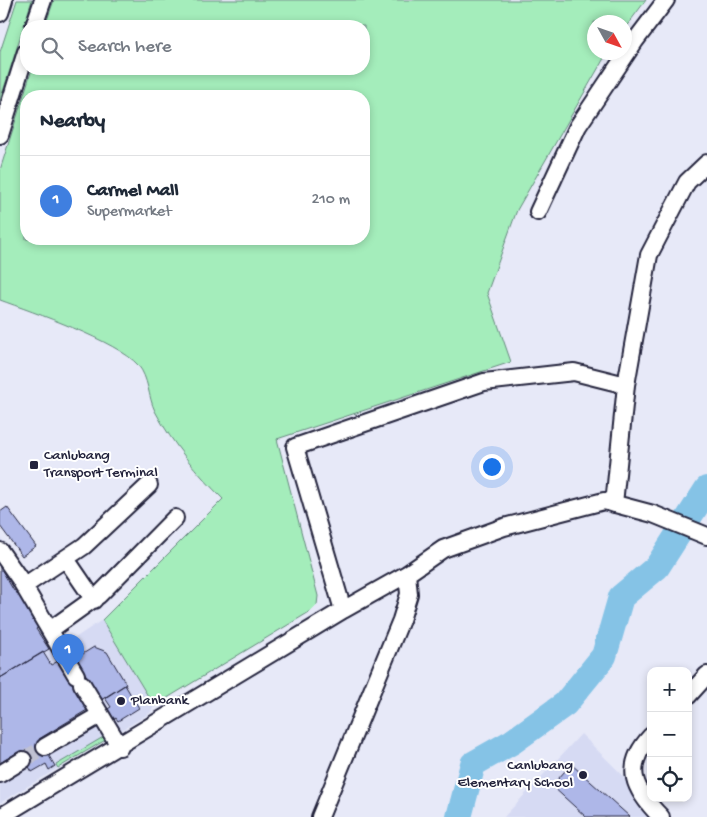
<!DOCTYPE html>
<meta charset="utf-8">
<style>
:root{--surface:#fff;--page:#f2f2f3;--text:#1f2937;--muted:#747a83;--line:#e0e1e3;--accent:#2563eb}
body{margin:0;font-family:"Gochi Hand",sans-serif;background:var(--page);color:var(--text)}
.controls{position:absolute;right:15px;bottom:15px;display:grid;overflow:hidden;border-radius:10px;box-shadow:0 2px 8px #0003}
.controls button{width:45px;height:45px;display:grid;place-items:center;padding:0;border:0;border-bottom:1px solid var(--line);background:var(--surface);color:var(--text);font:25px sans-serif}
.compass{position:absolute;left:587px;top:15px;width:45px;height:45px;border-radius:50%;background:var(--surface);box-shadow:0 2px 8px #0003;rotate:130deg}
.you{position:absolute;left:491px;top:466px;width:18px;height:18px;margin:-12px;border:4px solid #fff;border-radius:50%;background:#1a73e8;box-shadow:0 0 0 8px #1a73e833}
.badge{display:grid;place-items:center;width:32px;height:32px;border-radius:50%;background:var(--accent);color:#fff;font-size:16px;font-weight:700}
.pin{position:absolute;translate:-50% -41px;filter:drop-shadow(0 1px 2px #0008)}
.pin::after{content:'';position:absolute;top:26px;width:18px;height:15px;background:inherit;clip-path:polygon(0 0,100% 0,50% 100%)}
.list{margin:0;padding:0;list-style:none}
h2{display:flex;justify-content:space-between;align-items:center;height:65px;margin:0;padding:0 20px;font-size:21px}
h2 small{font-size:16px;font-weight:400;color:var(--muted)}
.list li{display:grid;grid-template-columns:32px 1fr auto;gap:15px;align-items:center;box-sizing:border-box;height:90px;padding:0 20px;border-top:1px solid var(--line)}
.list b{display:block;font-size:19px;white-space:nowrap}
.list p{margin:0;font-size:16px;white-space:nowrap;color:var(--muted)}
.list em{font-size:16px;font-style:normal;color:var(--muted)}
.icon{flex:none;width:28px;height:28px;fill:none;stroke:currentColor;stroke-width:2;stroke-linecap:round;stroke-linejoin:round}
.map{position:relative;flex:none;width:707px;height:817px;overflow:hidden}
.search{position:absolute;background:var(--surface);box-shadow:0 2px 8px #0003;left:20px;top:20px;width:350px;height:55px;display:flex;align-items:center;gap:12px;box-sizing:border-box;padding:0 18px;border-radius:20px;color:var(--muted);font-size:19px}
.panel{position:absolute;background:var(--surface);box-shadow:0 2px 8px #0003;left:20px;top:90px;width:350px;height:155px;border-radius:20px}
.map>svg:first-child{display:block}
.built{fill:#d6daf3}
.green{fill:#a4edbb;stroke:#63887b;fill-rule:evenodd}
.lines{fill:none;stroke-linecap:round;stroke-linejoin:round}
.river{stroke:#85c3e6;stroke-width:26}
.building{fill:#aeb7e8;stroke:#22223b}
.minor-tunnel{stroke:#c0c1d2;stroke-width:16;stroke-dasharray:16 8;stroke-linecap:butt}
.minor-casing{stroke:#22223b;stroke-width:20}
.minor{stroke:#fff;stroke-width:16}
.poi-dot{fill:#22223b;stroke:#fff;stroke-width:2}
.labels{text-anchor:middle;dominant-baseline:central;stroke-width:4;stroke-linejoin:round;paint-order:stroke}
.poi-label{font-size:15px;fill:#22223b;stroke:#fff;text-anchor:start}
</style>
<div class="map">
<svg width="707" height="817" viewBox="0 0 707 817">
<rect width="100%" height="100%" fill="#e7e9f8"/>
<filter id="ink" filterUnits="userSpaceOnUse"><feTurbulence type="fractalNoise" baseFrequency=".02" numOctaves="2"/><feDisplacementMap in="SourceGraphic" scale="10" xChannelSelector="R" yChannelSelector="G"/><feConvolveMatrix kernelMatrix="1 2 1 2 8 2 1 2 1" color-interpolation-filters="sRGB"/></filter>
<g filter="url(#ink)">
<path class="built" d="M0,537L21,565L66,644L102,620L154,706L150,713L0,803Z
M581,734L665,817H504Z"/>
<path class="green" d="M17,0H32L0,101V52Z
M54,0H646L625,28L624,22H594V52L607,53L517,210L487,293L511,362L277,439L318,596L317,605L311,611L154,706L102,620L223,499C197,473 173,445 155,411C148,397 149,378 138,365C117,341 33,312 0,300V170L32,69H364V26H45ZM26,96H364V239H26Z
M105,736L107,739L58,768L56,765Z"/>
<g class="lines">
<path class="river" d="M459,817L473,764L512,742L565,704L604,656L621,597L657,567L707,489"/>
</g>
<path class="building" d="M7,507L36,546L22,556L0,526V512Z
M0,567L14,591L17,589L40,626L36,629L49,649L0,678Z
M94,647L107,652L126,684L101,700L76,658Z
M43,652L51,665L60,660L92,707L39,739L55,766L49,770L46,764L32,772L20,751L0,763V678Z
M125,685L139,708L118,721L116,718L113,720L106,710L111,707L105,698Z
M571,764L630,817H586L552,786Z"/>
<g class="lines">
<path class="minor-tunnel" d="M23,760L45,747"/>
<g class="minor-casing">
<path id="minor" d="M0,13L4,0
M34,26L43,0
M0,135L26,52
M538,212L578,126L635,41L666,0
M614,504L626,385L649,255L687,182L707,163
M0,551L19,578L76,675
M66,559L94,600
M24,586L84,546L149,485
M343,610L295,447L484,382L574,372L626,385
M50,630L99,595L175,518
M82,684L120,747
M688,696L707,675
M651,736C622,767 634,790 661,817
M45,747L100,715
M0,774L23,760
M0,817L343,610L407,574L443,549L504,527L604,501L653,514L707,536
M320,817L401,620L409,594L407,574"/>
</g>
<use href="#minor" class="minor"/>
</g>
</g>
<g class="poi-dot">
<rect x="29" y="460" width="10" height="10" rx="2.5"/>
<circle cx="121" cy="701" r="5"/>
<circle cx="583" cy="775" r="5"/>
</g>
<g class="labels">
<g class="poi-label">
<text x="44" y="456">Canlubang<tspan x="44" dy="17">Transport Terminal</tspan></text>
<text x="131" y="701">Planbank</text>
<text x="573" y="766" text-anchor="end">Canlubang<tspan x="573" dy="17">Elementary School</tspan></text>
</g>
</g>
</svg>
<div class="controls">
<button>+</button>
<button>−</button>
<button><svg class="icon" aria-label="locate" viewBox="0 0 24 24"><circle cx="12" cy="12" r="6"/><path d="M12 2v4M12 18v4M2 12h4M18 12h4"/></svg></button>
</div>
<svg class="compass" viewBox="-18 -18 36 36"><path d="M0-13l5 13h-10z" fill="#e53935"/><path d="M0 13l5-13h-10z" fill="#747a83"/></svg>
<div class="you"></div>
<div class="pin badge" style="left:68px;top:675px;background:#3f7fe0">1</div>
<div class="search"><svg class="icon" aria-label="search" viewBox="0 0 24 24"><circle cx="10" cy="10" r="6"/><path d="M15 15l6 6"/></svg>Search here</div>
<section class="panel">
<h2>Nearby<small></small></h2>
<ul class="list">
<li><span class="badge" style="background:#3f7fe0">1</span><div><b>Carmel Mall</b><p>Supermarket</p></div><em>210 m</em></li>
</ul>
</section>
</div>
